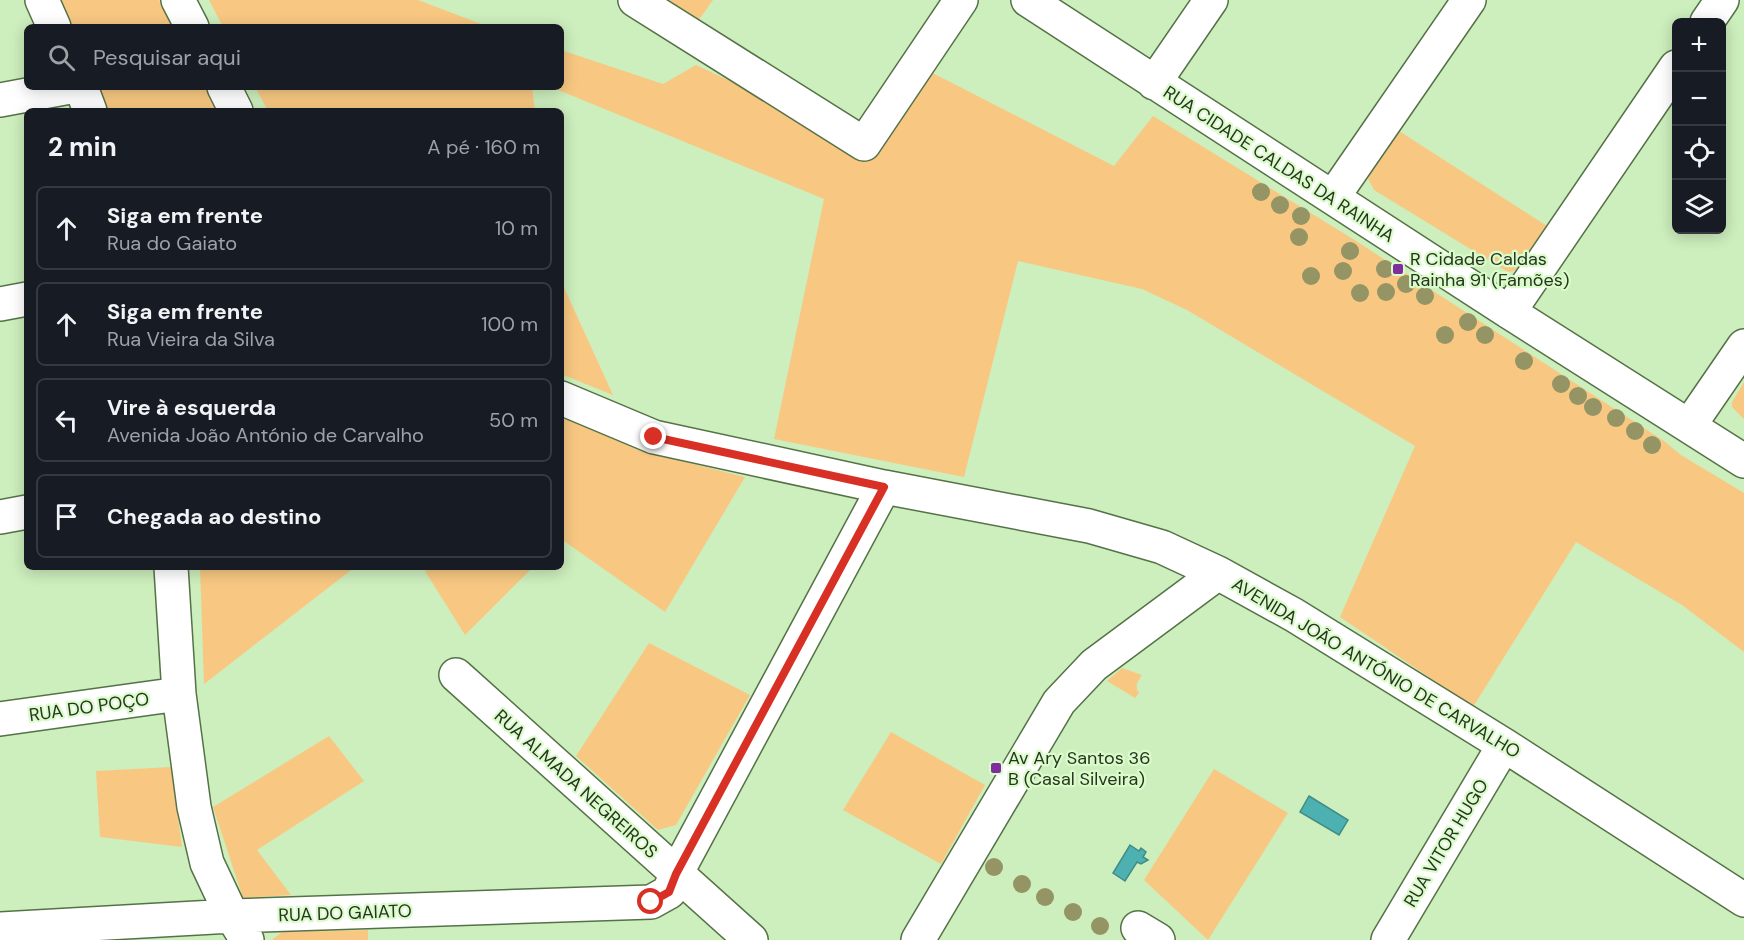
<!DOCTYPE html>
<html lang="pt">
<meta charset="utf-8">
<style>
:root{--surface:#171b24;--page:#242831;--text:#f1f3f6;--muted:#9ea1a6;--line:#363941}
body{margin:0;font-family:"DM Sans",sans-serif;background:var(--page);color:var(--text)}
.controls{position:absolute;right:18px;top:18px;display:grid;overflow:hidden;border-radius:9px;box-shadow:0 3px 15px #0003}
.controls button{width:54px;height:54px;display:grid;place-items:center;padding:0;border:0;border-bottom:2px solid var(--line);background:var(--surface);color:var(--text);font:30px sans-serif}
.stop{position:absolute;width:18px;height:18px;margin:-14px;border:4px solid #d93025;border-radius:50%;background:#fff}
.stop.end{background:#d93025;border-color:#fff;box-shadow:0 2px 6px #0008}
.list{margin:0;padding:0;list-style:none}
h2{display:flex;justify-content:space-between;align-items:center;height:78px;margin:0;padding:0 24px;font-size:26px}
h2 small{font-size:20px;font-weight:400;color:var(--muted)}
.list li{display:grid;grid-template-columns:39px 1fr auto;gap:18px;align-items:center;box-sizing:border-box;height:84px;margin:0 12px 12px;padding:0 12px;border:2px solid var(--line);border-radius:9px}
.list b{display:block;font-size:22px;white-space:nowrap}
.list p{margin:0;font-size:20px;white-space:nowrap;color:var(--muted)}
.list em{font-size:20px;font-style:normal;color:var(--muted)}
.icon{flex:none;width:33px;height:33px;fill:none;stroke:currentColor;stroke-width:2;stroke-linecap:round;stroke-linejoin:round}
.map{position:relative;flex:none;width:1744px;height:940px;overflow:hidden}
.search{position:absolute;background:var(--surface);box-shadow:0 3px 15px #0003;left:24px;top:24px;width:540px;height:66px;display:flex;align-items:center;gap:15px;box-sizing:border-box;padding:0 21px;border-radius:9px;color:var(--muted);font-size:22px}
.panel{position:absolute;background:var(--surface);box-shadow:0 3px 15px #0003;left:24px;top:108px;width:540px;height:462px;border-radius:9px}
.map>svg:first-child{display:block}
.green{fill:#f8c882}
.water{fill:#4db1b2;stroke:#428c86;stroke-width:1.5}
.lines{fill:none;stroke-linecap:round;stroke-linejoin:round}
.minor-casing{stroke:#557247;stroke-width:36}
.minor{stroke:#fff;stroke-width:33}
.tree{fill:#959464}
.route{stroke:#d93025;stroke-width:8}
.poi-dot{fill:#802e9e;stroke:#dafbca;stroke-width:2}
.labels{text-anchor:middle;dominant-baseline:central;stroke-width:4.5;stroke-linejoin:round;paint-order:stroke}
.street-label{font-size:18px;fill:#273421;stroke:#dafbca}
.poi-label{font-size:18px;fill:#273421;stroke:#dafbca;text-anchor:start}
</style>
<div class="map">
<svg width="1744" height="940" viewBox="0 0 1744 940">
<rect width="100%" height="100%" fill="#cdeebd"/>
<path class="green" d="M57,0H159L174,27H69Z
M209,0H418L489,27H223Z
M664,0H713L698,21Z
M561,50L663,84L696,65L864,144L917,65L1114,166L1153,116L1353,239L1664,441L1681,455L1744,493V652L1682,605L1576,542L1473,707L1340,617L1415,446L1187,310L1142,289L1018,261L964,477L774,439L824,199L551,87H561Z
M97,87H206L219,111H108Z
M255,87H532L535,111H268Z
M1399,131L1547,226L1514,271L1508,272L1374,190L1368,179L1370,173Z
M561,281L613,395L561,374Z
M1744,382V419L1732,407V402Z
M561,415L638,450L745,477L665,612L561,539Z
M200,567H355L204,684Z
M432,567H533L465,635L425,571Z
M649,643L750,695L676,825L658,830L576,756Z
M1122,668L1142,675C1138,681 1134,686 1139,693L1135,698L1107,681Z
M891,732L985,785L941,864L843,810Z
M329,736L364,781L257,850L291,895L243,898L213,807Z
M171,767L182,847L100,837L96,771Z
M1214,769L1288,813L1208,940L1144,880Z
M368,930V940H272L282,932Z"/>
<path class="water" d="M1309,796L1348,820L1339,835L1300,812Z
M1130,845L1139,851L1141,848L1146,852L1143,857L1148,860L1141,864L1137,862L1125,881L1113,873Z"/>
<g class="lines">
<g class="minor-casing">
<path id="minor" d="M42,0L54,27
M178,0L192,27
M635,0L864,144L961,0
M1028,0L1509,312L1744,461
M1707,22L1722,0
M1154,83L1211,0
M81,87L90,111
M224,87L236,111
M0,100L70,87
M1333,197L1469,0
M0,304L27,299
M1509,312L1676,67
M561,398L654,437L884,487L1089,526L1162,547L1218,573L1294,615L1504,745L1744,900
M1689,426L1744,346
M0,517L27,512
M171,567L179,694L194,807L207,863L232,916L247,940
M456,675L751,940
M0,719L179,694
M1138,928L1158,940
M0,929L232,916L651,902L669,892L676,874L884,487
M918,940L1059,702L1094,665L1218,573
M1388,940L1504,745"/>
</g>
<use href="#minor" class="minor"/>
</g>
<g class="tree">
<circle cx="1261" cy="192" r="9"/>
<circle cx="1280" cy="205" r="9"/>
<circle cx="1301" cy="216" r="9"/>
<circle cx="1299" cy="237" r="9"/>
<circle cx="1350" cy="251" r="9"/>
<circle cx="1385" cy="269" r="9"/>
<circle cx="1343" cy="271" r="9"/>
<circle cx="1311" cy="276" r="9"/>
<circle cx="1406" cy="284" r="9"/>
<circle cx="1386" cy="292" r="9"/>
<circle cx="1360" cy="293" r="9"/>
<circle cx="1425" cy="296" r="9"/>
<circle cx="1468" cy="322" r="9"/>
<circle cx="1445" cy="335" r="9"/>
<circle cx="1485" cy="335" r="9"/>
<circle cx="1524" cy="361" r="9"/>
<circle cx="1561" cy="384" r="9"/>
<circle cx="1578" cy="396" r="9"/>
<circle cx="1593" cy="407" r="9"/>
<circle cx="1616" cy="418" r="9"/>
<circle cx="1635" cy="431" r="9"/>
<circle cx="1652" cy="445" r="9"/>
<circle cx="994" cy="867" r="9"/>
<circle cx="1022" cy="884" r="9"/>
<circle cx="1045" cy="897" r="9"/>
<circle cx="1073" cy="912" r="9"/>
<circle cx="1100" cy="926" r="9"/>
</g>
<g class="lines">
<path class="route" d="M651,902L669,892L676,874L884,487L654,437"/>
</g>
<g class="poi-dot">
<rect x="1392" y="263" width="12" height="12" rx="3"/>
<rect x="990" y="762" width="12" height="12" rx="3"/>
</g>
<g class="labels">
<g class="street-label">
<text transform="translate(1279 164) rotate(33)">RUA CIDADE CALDAS DA RAINHA</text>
<text transform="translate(1376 668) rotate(31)">AVENIDA JOÃO ANTÓNIO DE CARVALHO</text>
<text transform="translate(89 707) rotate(-8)">RUA DO POÇO</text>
<text transform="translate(576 784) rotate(42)">RUA ALMADA NEGREIROS</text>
<text transform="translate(1446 843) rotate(-59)">RUA VITOR HUGO</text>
<text transform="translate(345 913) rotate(-2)">RUA DO GAIATO</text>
</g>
<g class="poi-label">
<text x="1410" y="259">R Cidade Caldas<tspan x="1410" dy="21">Rainha 91 (Famões)</tspan></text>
<text x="1008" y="758">Av Ary Santos 36<tspan x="1008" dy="21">B (Casal Silveira)</tspan></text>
</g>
</g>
</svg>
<div class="controls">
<button>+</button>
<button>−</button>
<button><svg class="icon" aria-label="locate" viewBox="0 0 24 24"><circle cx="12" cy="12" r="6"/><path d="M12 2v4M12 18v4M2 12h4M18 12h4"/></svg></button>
<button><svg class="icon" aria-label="layers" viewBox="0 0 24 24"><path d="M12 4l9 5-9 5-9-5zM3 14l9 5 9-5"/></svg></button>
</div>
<div class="stop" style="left:651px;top:902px"></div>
<div class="stop end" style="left:654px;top:437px"></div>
<div class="search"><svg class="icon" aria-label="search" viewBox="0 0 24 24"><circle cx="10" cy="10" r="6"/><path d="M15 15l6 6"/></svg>Pesquisar aqui</div>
<section class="panel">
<h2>2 min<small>A pé · 160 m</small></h2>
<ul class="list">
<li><svg class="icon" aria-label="ahead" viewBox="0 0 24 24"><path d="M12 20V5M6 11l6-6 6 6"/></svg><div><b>Siga em frente</b><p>Rua do Gaiato</p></div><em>10 m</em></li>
<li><svg class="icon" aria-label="ahead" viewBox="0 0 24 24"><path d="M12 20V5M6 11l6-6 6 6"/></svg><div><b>Siga em frente</b><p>Rua Vieira da Silva</p></div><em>100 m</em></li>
<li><svg class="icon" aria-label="left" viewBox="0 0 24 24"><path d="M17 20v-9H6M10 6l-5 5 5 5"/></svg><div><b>Vire à esquerda</b><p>Avenida João António de Carvalho</p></div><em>50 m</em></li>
<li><svg class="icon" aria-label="arrive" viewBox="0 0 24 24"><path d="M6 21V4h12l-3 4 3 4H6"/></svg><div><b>Chegada ao destino</b></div></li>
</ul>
</section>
</div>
